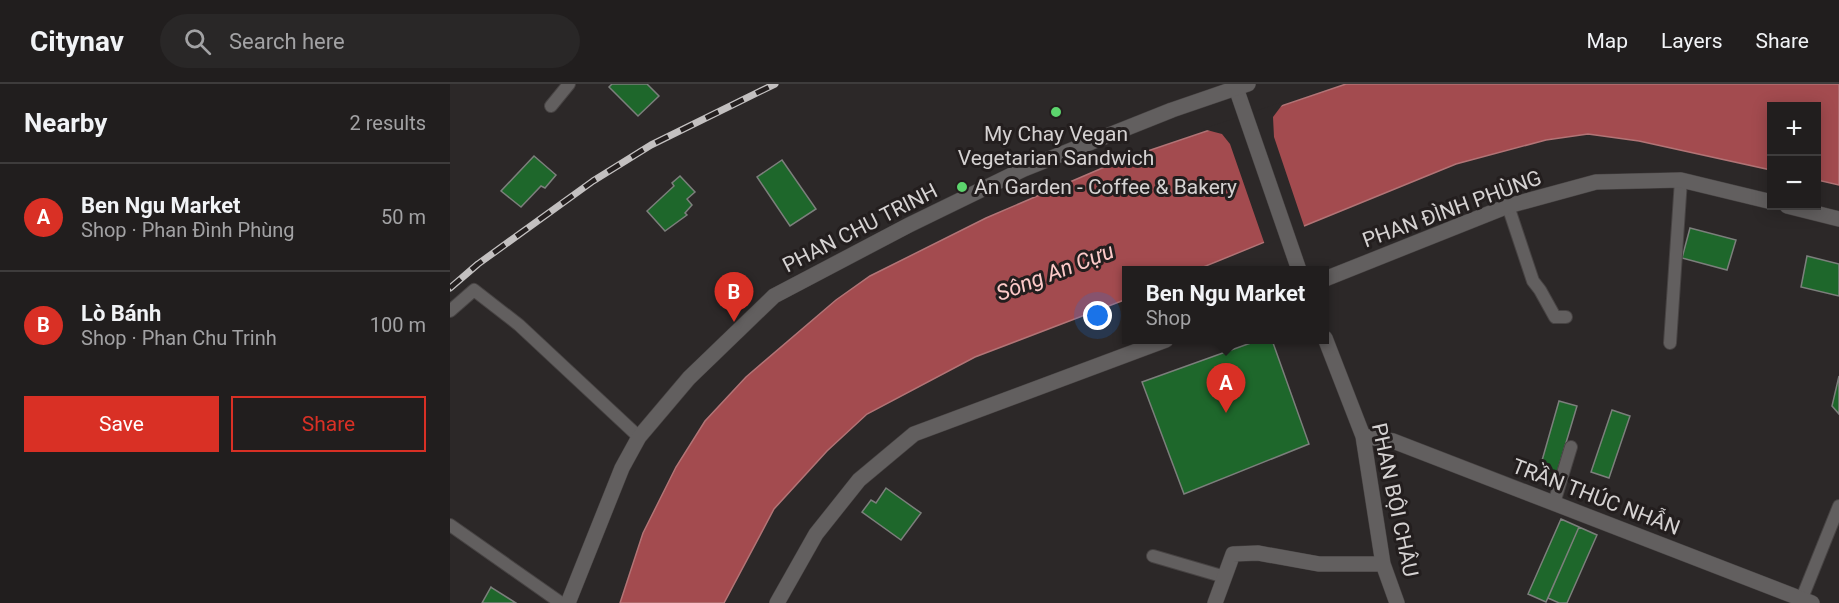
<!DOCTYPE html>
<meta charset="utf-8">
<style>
:root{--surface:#211e1e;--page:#292727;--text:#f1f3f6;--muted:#a2a2a4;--line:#3e3c3c;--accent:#d93025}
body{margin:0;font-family:Roboto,sans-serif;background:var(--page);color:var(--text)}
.controls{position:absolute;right:18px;top:18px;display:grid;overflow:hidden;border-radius:0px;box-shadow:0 3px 15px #0003}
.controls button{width:54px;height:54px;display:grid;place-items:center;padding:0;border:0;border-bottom:2px solid var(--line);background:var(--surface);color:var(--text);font:30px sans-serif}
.you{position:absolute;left:648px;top:232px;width:21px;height:21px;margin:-15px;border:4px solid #fff;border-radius:50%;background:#1a73e8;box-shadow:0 0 0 9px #1a73e833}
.badge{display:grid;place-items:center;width:39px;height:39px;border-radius:50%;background:var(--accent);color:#fff;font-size:20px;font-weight:700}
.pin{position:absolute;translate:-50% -50px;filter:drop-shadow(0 2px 3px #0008)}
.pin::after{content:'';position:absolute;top:32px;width:21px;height:18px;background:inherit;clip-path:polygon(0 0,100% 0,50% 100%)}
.popup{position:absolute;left:672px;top:182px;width:207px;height:78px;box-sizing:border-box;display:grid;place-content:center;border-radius:0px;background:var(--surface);filter:drop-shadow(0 2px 4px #0005);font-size:20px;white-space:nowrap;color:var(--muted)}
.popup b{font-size:22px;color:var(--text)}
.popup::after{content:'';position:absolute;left:50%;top:100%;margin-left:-12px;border:12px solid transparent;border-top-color:var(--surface)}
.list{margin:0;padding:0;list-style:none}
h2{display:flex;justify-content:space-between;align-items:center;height:78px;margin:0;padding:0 24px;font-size:26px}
h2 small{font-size:20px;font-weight:400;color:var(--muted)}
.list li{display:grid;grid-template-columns:39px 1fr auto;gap:18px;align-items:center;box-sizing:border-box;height:108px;padding:0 24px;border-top:2px solid var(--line)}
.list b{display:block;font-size:22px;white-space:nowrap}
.list p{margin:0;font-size:20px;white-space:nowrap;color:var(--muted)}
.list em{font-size:20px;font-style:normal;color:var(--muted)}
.actions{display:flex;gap:12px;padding:18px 24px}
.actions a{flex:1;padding:14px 0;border:2px solid var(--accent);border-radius:0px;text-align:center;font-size:21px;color:var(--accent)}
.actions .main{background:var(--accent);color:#fff}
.icon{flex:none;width:33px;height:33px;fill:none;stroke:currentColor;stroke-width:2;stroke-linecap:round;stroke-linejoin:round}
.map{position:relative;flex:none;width:1389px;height:519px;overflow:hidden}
header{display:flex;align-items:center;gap:36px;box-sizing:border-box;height:84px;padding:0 30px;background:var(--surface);border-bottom:2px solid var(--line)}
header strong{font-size:28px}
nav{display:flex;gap:33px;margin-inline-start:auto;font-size:21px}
.search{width:420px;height:54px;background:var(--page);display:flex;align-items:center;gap:15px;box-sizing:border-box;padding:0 21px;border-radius:33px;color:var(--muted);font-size:22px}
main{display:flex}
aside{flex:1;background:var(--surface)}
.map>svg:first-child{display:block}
.water{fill:#a34b4f;stroke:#b27476;stroke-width:1.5}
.pier{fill:#2c2828}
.building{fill:#1e672b;stroke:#7c7f7c;stroke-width:1.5}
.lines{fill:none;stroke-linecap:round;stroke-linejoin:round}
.service-casing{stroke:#474343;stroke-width:14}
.minor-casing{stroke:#474343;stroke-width:16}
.tertiary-casing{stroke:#474343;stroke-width:16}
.service{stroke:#625f5f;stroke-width:12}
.minor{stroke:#625f5f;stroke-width:15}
.tertiary{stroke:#625f5f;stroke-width:15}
.rail-casing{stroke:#c3c0c0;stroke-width:7}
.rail{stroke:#231e1e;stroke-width:4.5;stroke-dasharray:14;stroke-linecap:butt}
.poi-dot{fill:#5cd56d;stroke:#231e1e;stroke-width:2}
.labels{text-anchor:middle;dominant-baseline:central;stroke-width:6;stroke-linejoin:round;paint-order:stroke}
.poi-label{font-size:21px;fill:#d5d2d2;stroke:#231e1e}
.street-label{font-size:21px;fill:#d5d2d2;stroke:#231e1e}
.water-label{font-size:22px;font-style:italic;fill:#fdcac9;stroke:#231e1e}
</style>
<header>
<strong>Citynav</strong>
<div class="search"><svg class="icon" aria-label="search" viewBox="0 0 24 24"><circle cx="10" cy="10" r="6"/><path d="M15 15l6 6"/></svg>Search here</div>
<nav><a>Map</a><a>Layers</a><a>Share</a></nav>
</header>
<main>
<aside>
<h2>Nearby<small>2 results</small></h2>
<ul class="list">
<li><span class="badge">A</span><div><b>Ben Ngu Market</b><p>Shop · Phan Đình Phùng</p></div><em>50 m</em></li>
<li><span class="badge">B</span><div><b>Lò Bánh</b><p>Shop · Phan Chu Trinh</p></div><em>100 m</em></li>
</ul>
<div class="actions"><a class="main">Save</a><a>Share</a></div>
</aside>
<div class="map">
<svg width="1389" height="519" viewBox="0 0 1389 519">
<rect width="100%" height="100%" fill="#2c2828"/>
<path class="water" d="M896,0H1389V101L1367,96L1366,22H1322L1321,86L1189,57L1138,50L1096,56L1006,80L746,186H677V215L525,273L417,330L377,367L324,425L274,519H170L193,449L226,383L255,337L296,293L386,216L420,192L536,134L671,76Z"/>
<path class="pier" d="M835,17L823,33L824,53L855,145L815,161L780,60L772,50L753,45Z"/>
<path class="building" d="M162,0H197L209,12L188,32L159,3Z
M84,72L106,91L95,104L91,102L71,123L51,107Z
M332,76L366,125L340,142L307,93Z
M230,92L245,108L237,115L242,121L235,129L237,131L215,147L197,127L224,102L222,99Z
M1240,144L1286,156L1277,186L1232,174Z
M1357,172L1389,180V212L1351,203Z
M809,256H822L859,360L734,410L692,298Z
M1389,292V330L1382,322Z
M1109,317L1127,322L1104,399L1087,394Z
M1162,326L1180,332L1159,394L1141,388Z
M436,404L471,429L451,456L412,428L421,416L426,419Z
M1111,435L1129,443L1096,518L1078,510Z
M1129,443L1147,451L1117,519H1109L1098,514Z
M41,503L42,504L66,519H32Z"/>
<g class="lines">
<g class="service-casing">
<path id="service" d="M101,22L119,0
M1058,122L1083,197L1090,206L1105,233H1116
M0,227L24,206L69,241L189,353
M1220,259L1231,96
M1104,419L1121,363
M0,441L111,519
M703,472L775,493
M1350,519L1389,422"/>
</g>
<g class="minor-casing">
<path id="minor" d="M786,4L849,186
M1337,122L1389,135
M875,195L1058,122L1146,98L1231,96L1322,118
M875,254L913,352L933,480L947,519
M913,352L943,357L1362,519
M327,519L366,450L409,396L464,350L716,256
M765,519L783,470L808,469L869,480H933"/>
</g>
<g class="tertiary-casing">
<path id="tertiary" d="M118,519L172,384L189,353L239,294L324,212L459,141L574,85L722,26L798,0"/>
</g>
<use href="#service" class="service"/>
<use href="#minor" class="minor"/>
<use href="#tertiary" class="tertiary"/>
<g class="rail-casing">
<path id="rail" d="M0,204L28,180L143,97L201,61L325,0"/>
</g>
<use href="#rail" class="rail"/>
</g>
<g class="poi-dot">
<circle cx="606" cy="28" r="6"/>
<circle cx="512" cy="103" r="6"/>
</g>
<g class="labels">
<g class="poi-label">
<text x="606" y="50">My Chay Vegan<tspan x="606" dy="24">Vegetarian Sandwich</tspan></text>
<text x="524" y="103" text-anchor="start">An Garden - Coffee &amp; Bakery</text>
</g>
<g class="street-label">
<text transform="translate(1002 125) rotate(-20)">PHAN ĐÌNH PHÙNG</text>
<text transform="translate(410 144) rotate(-27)">PHAN CHU TRINH</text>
<text transform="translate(1146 413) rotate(21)">TRẦN THÚC NHẪN</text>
<text transform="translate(945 416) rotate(78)">PHAN BỘI CHÂU</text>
</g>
<g class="water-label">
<text transform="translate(605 188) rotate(-21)">Sông An Cựu</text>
</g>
</g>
</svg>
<div class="controls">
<button>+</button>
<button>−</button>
</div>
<div class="you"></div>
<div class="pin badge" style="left:776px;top:329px">A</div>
<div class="popup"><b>Ben Ngu Market</b>Shop</div>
<div class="pin badge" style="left:284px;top:238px">B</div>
</div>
</main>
